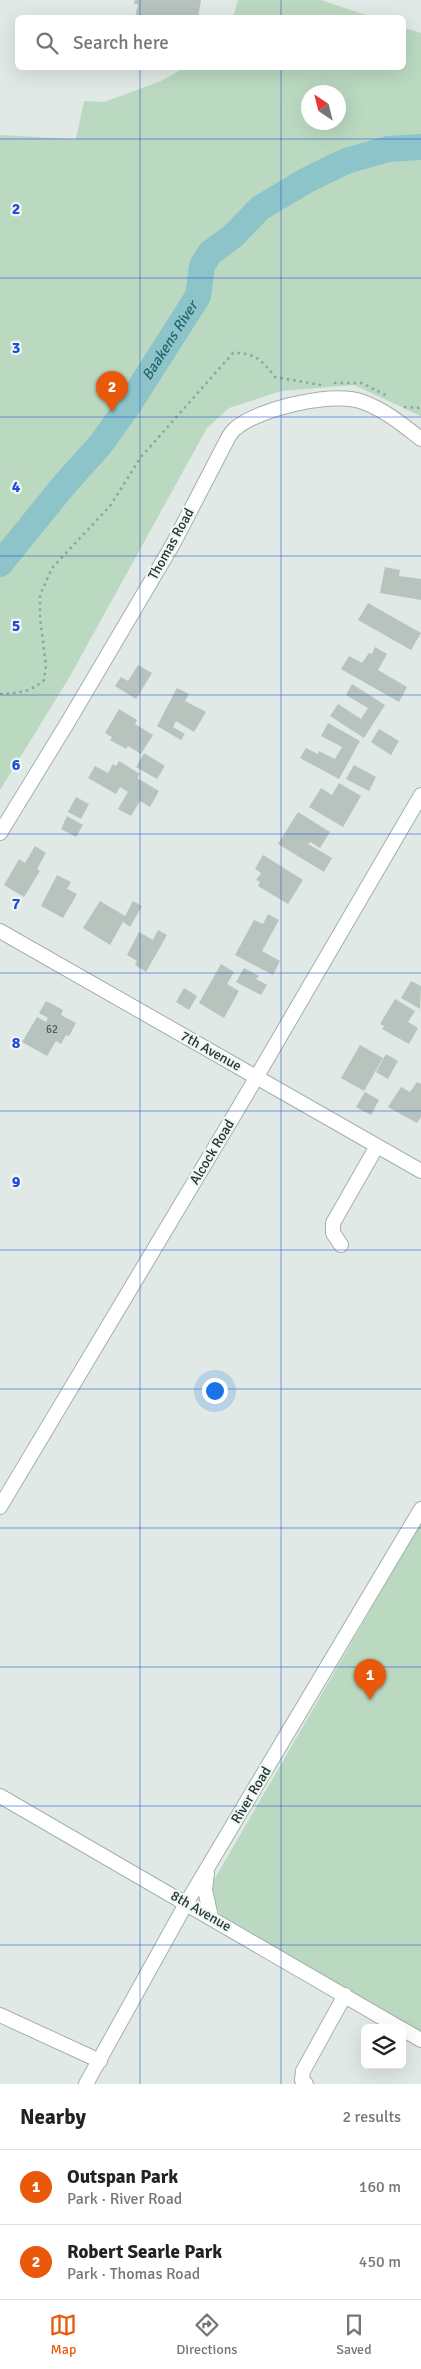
<!DOCTYPE html>
<meta charset="utf-8">
<style>
:root{--surface:#fff;--page:#f2f2f2;--text:#222;--muted:#767676;--line:#e0e0e0;--accent:#ea580c}
body{margin:0;font-family:Signika,sans-serif;background:var(--page);color:var(--text)}
.controls{position:absolute;right:15px;bottom:15px;display:grid;overflow:hidden;border-radius:8px;box-shadow:0 5px 20px #0002}
.controls button{width:45px;height:45px;display:grid;place-items:center;padding:0;border:0;border-bottom:1px solid var(--line);background:var(--surface);color:var(--text);font:25px sans-serif}
.compass{position:absolute;left:301px;top:85px;width:45px;height:45px;border-radius:50%;background:var(--surface);box-shadow:0 5px 20px #0002;rotate:325deg}
.you{position:absolute;left:214px;top:1390px;width:18px;height:18px;margin:-12px;border:4px solid #fff;border-radius:50%;background:#1a73e8;box-shadow:0 0 0 8px #1a73e833}
.badge{display:grid;place-items:center;width:32px;height:32px;border-radius:50%;background:var(--accent);color:#fff;font-size:16px;font-weight:700}
.pin{position:absolute;translate:-50% -41px;filter:drop-shadow(0 1px 2px #0008)}
.pin::after{content:'';position:absolute;top:26px;width:18px;height:15px;background:inherit;clip-path:polygon(0 0,100% 0,50% 100%)}
.list{margin:0;padding:0;list-style:none}
h2{display:flex;justify-content:space-between;align-items:center;height:65px;margin:0;padding:0 20px;font-size:21px}
h2 small{font-size:16px;font-weight:400;color:var(--muted)}
.list li{display:grid;grid-template-columns:32px 1fr auto;gap:15px;align-items:center;box-sizing:border-box;height:75px;padding:0 20px;border-top:1px solid var(--line)}
.list b{display:block;font-size:19px;white-space:nowrap}
.list p{margin:0;font-size:16px;white-space:nowrap;color:var(--muted)}
.list em{font-size:16px;font-style:normal;color:var(--muted)}
.icon{flex:none;width:28px;height:28px;fill:none;stroke:currentColor;stroke-width:2;stroke-linecap:round;stroke-linejoin:round}
.map{position:relative;flex:none;width:421px;height:2084px;overflow:hidden}
.search{position:absolute;background:var(--surface);box-shadow:0 5px 20px #0002;left:15px;right:15px;top:15px;height:55px;display:flex;align-items:center;gap:12px;box-sizing:border-box;padding:0 18px;border-radius:8px;color:var(--muted);font-size:19px}
.sheet{height:215px;background:var(--surface)}
nav{display:flex;justify-content:space-around;align-items:center;box-sizing:border-box;height:70px;border-top:1px solid var(--line);background:var(--surface);font-size:14px;color:var(--muted)}
nav a{display:grid;justify-items:center;gap:2px}
nav .on{color:var(--accent)}
.map>svg:first-child{display:block}
.park{fill:#bbd9c1;fill-rule:evenodd}
.lines{fill:none;stroke-linecap:round;stroke-linejoin:round}
.river{stroke:#8dc4c9;stroke-width:26}
.building{fill:#b6c4bd}
.minor-casing{stroke:#a4b0ab;stroke-width:16}
.path{stroke:#84aa9c;stroke-width:2.5;stroke-dasharray:2.5 4;stroke-linecap:butt}
.minor{stroke:#fff;stroke-width:14}
.grid{fill:none;stroke:#1d4ed8;stroke-width:1;stroke-opacity:0.55}
.labels{text-anchor:middle;dominant-baseline:central;stroke-width:4.5;stroke-linejoin:round;paint-order:stroke}
.number-label{font-size:11px;fill:#485b54}
.street-label{font-size:14px;fill:#233831;stroke:#f0f6f3}
.water-label{font-size:15px;font-style:italic;fill:#23666d;stroke:#f0f6f3}
.grid-label{font-size:16px;text-anchor:middle;font-weight:bold;fill:#1d4ed8;stroke:#f0f6f3;stroke-width:4.5;stroke-linejoin:round;paint-order:stroke}
</style>
<div class="map">
<svg width="421" height="2084" viewBox="0 0 421 2084">
<rect width="100%" height="100%" fill="#e0e9e5"/>
<path class="park" d="M238,0H321L372,17H233Z
M404,28L421,33V416L354,385L281,391L229,408L207,428L69,678L0,790V135L76,139L84,101L104,102L161,81L184,68H404ZM338,92V122H308V92Z
M421,1523V2032L221,1915L215,1905L211,1885Z"/>
<g class="lines">
<path class="river" id="s1" d="M0,564L64,485L100,445L128,406L198,296L202,266L210,253L233,236L260,208L307,180L346,161L388,149L421,147"/>
</g>
<path class="building" d="M135,0H201L198,18L135,17L138,4H134Z
M385,567L400,570L399,576L421,579V600L380,593Z
M368,603L421,633L411,650L358,620Z
M375,647L387,654L378,670L407,687L399,702L341,669L349,656L362,663L369,653L372,654Z
M138,665L152,673L136,699L115,686L121,677L128,681Z
M352,684L385,705L364,738L330,716L338,704L361,719L368,708L346,695Z
M177,688L189,694L185,701L206,712L194,732L176,721L173,727L185,734L181,740L157,726Z
M119,709L137,720L135,724L153,735L141,754L128,746L126,749L110,740L112,737L105,733Z
M328,723L360,741L339,779L300,758L306,748L318,754L319,751L335,759L342,747L321,736Z
M379,729L399,741L391,755L371,742Z
M144,753L165,766L157,779L136,767Z
M119,761L140,774L137,778L159,791L150,807L140,801L131,816L118,809L128,792L120,787L116,794L88,778L95,766L108,773L113,764L116,766Z
M354,765L376,777L369,791L346,779Z
M339,783L361,796L343,827L309,807L321,788L332,795Z
M76,797L89,804L81,819L68,812Z
M298,812L330,832L320,848L310,842L308,844L332,858L324,872L278,844Z
M67,816L83,825L76,837L61,829Z
M35,846L46,853L37,869L40,871L24,897L4,885L19,859L25,863Z
M263,855L303,880L288,904L258,886L260,882L256,880L261,873L255,869Z
M57,875L71,882L67,889L77,894L63,918L41,906Z
M100,901L125,916L133,901L142,906L130,927L123,922L110,945L83,928Z
M268,914L279,920L262,951L280,961L273,975L235,955L254,920L263,924Z
M158,930L167,935L146,972L135,965L137,961L127,955L139,932L153,940Z
M221,964L234,972L227,984L239,991L224,1018L199,1003Z
M244,968L259,976L256,979L267,985L261,995L236,982Z
M411,981L421,986L420,1009L401,998Z
M184,988L197,996L189,1010L176,1002Z
M395,999L415,1011L408,1022L418,1028L409,1044L382,1029L384,1026L380,1024Z
M46,1001L63,1010L61,1015L76,1023L69,1036L66,1035L61,1044L56,1041L47,1056L22,1042L37,1017L46,1022L48,1018L39,1013Z
M360,1045L383,1058L364,1091L341,1078Z
M386,1054L398,1061L388,1079L376,1072Z
M417,1082L421,1084V1117L417,1123L388,1107L401,1087L410,1092Z
M365,1092L379,1100L371,1115L356,1107Z"/>
<g class="lines">
<g class="minor-casing">
<path id="minor" d="M0,833L68,722L173,544L227,440C229,436 232,431 236,428C260,408 334,391 363,402C385,410 403,425 421,439
M0,931L421,1171
M341,1245L333,1233V1223L377,1146
M0,1507L239,1107L421,795
M0,1796L400,2028
M207,1873L205,1890L211,1917
M0,2015L100,2061
M402,2029L421,2040
M86,2084L187,1902L421,1509
M306,2084L302,2080L303,2071L345,1995"/>
</g>
<path class="path" d="M334,383H362L387,396
M404,407L421,408
M0,694C18,693 31,692 44,680L46,665L40,618V595L52,568L110,506L141,457L233,353C254,352 263,361 275,377L321,385"/>
<use href="#minor" class="minor"/>
</g>
<path class="grid" d="M140,0V18M281,0V18M140,68V2084M281,68V2084M0,139H421M0,278H421M0,417H421M0,556H421M0,695H421M0,834H421M0,973H421M0,1111H421M0,1250H421M0,1389H421M0,1528H421M0,1667H421M0,1806H421M0,1945H421"/>
<g class="labels">
<g class="number-label">
<text x="52" y="1029">62</text>
</g>
<g class="street-label">
<text transform="translate(171 544) rotate(-61)">Thomas Road</text>
<text transform="translate(211 1051) rotate(29)">7th Avenue</text>
<text transform="translate(212 1152) rotate(-59)">Alcock Road</text>
<text transform="translate(251 1795) rotate(-59)">River Road</text>
<text transform="translate(201 1911) rotate(30)">8th Avenue</text>
</g>
<g class="water-label">
<text stroke="none"><textPath href="#s1" startOffset="281">Baakens River</textPath></text>
</g>
</g>
<g class="grid-label">
<text x="16" y="214">2</text>
<text x="16" y="353">3</text>
<text x="16" y="492">4</text>
<text x="16" y="631">5</text>
<text x="16" y="770">6</text>
<text x="16" y="909">7</text>
<text x="16" y="1048">8</text>
<text x="16" y="1187">9</text>
</g>
</svg>
<div class="controls">
<button><svg class="icon" aria-label="layers" viewBox="0 0 24 24"><path d="M12 4l9 5-9 5-9-5zM3 14l9 5 9-5"/></svg></button>
</div>
<svg class="compass" viewBox="-18 -18 36 36"><path d="M0-13l5 13h-10z" fill="#e53935"/><path d="M0 13l5-13h-10z" fill="#767676"/></svg>
<div class="you"></div>
<div class="pin badge" style="left:370px;top:1700px">1</div>
<div class="pin badge" style="left:112px;top:412px">2</div>
<div class="search"><svg class="icon" aria-label="search" viewBox="0 0 24 24"><circle cx="10" cy="10" r="6"/><path d="M15 15l6 6"/></svg>Search here</div>
</div>
<section class="sheet">
<h2>Nearby<small>2 results</small></h2>
<ul class="list">
<li><span class="badge">1</span><div><b>Outspan Park</b><p>Park · River Road</p></div><em>160 m</em></li>
<li><span class="badge">2</span><div><b>Robert Searle Park</b><p>Park · Thomas Road</p></div><em>450 m</em></li>
</ul>
</section>
<nav>
<a class="on"><svg class="icon" aria-label="map" viewBox="0 0 24 24"><path d="M3 6l6-2 6 2 6-2v14l-6 2-6-2-6 2zM9 4v14M15 6v14"/></svg>Map</a>
<a><svg class="icon" aria-label="directions" viewBox="0 0 24 24"><path d="M12 3l9 9-9 9-9-9zM9 14v-3h6M13 9l2 2-2 2"/></svg>Directions</a>
<a><svg class="icon" aria-label="saved" viewBox="0 0 24 24"><path d="M7 4h10v16l-5-4-5 4z"/></svg>Saved</a>
</nav>
